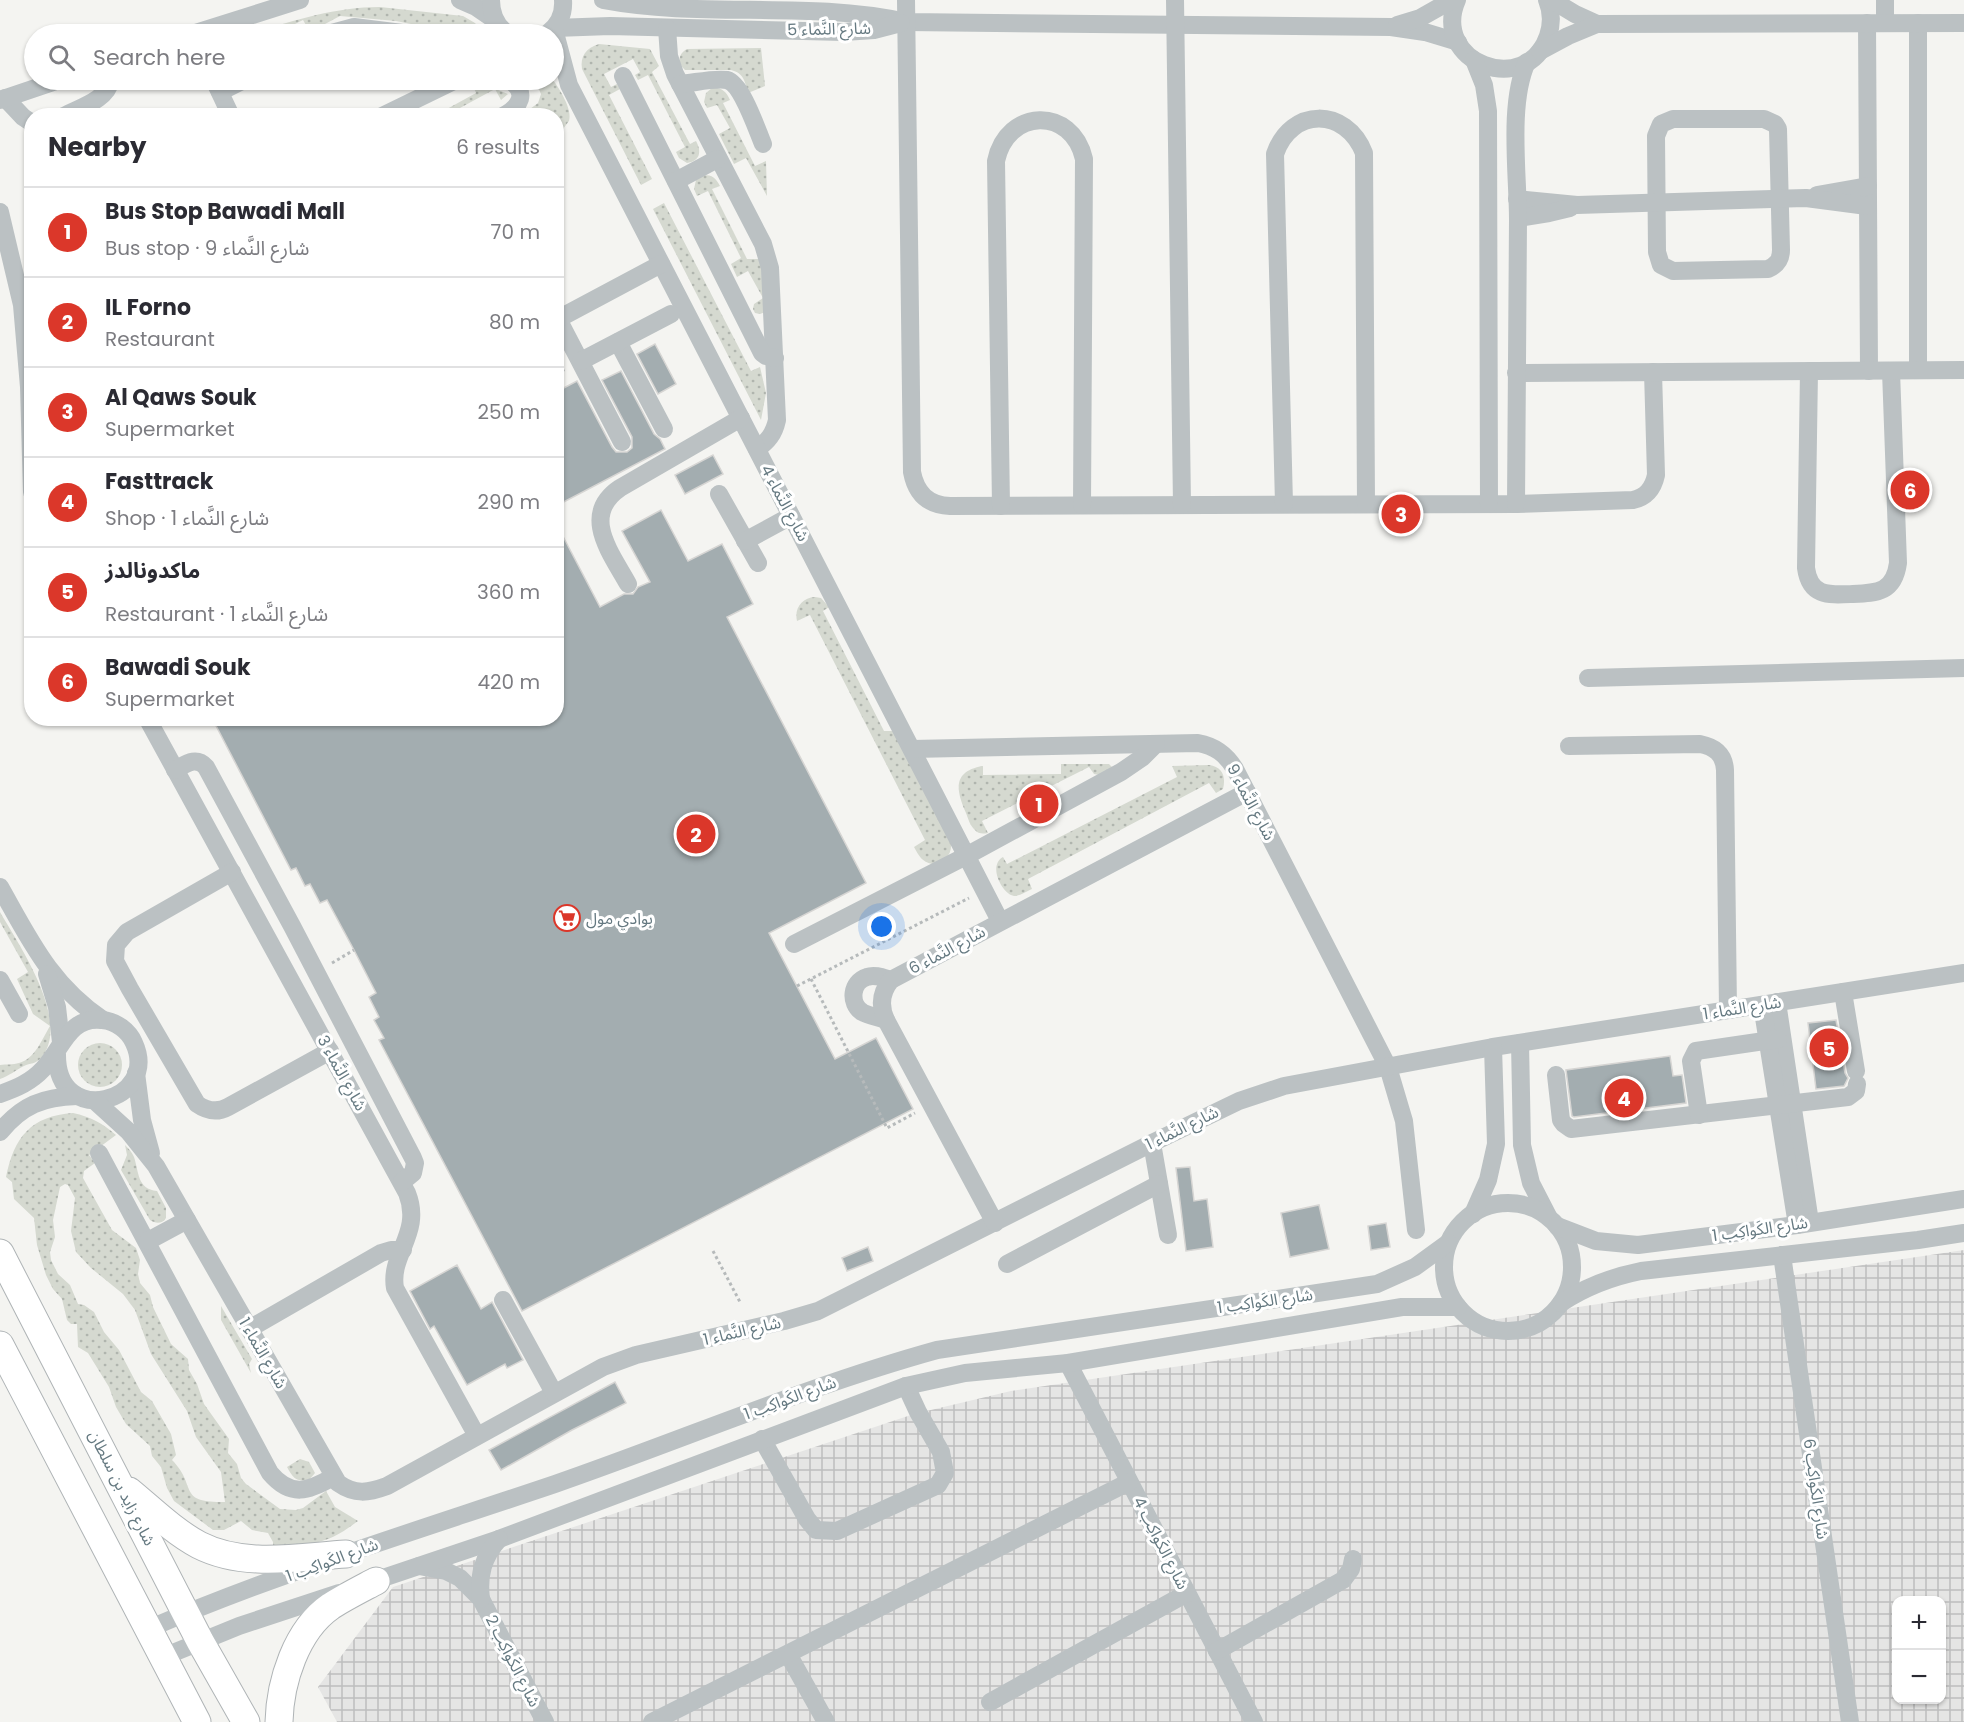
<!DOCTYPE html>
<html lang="en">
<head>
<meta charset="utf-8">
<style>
  body { margin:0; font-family:Poppins,"Noto Sans Arabic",sans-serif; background:#f2f2f3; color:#2b2b33 }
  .controls { position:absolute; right:18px; bottom:18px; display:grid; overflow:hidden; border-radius:12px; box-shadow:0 2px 4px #0004 }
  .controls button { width:54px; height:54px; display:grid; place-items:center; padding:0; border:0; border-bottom:2px solid #e1e1e2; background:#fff; color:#2b2b33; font:30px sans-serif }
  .you { position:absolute; left:882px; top:927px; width:21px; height:21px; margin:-15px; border:4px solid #fff; border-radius:50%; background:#1a73e8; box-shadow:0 0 0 9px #1a73e833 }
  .badge { display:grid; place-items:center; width:39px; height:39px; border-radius:50%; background:#db372a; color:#fff; font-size:20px; font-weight:700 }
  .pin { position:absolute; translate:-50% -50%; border:3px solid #fff; box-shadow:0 2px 6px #0006 }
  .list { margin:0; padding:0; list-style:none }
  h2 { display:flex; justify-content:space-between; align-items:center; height:78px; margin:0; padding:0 24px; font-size:26px }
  h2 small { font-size:20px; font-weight:400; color:#7c7c81 }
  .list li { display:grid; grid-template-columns:39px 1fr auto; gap:18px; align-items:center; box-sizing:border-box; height:90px; padding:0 24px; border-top:2px solid #e1e1e2 }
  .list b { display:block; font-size:22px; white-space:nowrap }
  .list p { margin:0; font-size:20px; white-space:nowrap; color:#7c7c81 }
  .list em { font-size:20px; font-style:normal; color:#7c7c81 }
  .icon { flex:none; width:33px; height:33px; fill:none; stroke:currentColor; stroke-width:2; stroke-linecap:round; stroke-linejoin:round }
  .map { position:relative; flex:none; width:1964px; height:1722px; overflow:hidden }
  .search { position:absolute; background:#fff; box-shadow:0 2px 4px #0004; left:24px; top:24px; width:540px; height:66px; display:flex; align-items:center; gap:15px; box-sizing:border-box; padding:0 21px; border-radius:33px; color:#7c7c81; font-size:22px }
  .panel { position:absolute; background:#fff; box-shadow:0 2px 4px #0004; left:24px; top:108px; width:540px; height:618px; border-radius:24px }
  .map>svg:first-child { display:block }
</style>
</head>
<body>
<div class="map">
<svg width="1964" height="1722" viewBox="0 0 1964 1722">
  <defs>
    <pattern id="industrial-grid" width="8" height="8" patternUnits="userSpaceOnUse" patternTransform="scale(1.5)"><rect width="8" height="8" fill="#e5e5e4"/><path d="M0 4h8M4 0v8" fill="none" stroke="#bdbebe"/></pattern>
    <pattern id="green-dots" width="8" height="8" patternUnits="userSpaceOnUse" patternTransform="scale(1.5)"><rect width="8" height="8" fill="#d5d9d0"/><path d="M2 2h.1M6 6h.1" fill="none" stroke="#b0b5ae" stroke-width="1.8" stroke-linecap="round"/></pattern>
  </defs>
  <rect width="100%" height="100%" fill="#f4f4f1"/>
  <!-- industrial -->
  <path fill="url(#industrial-grid)" fill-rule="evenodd" d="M 1964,1250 L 1964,1722 L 337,1722 L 318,1687 L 393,1587 L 914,1414 L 1011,1391 ZM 1896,1600 L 1942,1600 L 1942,1700 L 1896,1700 Z"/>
  <!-- green -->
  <g fill="url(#green-dots)" fill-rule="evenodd">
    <path d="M 380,7 L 463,16 L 475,23 L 484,34 L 441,34 L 421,26 L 396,21 L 340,16 L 310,32 L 303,20 L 275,34 L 249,34 C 293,21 334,7 380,7 Z"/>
    <path d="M 599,44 L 650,49 L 659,66 L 652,72 L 690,144 L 696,141 C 702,152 700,161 687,163 L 679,158 L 676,152 L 685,147 L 648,75 L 638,80 L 635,75 L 640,72 L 633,59 L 604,74 L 611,87 L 617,84 L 620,89 L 609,95 L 652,179 L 641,185 L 582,69 C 580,56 586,48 599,44 Z"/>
    <path d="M 761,48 L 765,86 L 748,93 C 745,82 744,73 731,70 L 685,70 C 677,63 678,54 687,49 Z"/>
    <path d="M 528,80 L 553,80 C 559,88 573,110 569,121 C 568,122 564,128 563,129 L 558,119 L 557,120 L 556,116 L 534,115 L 530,109 L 538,103 L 541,94 L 537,85 Z"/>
    <polygon points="476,81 508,94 501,100 495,89 447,115 436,115 476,93 473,86"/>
    <path d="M 713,87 C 723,89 726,91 730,100 L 723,103 L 755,166 L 766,161 L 767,196 L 746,158 L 734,164 L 719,134 L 730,128 L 717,105 L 707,108 L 704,102 L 706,93 Z"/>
    <path d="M 704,175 C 712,175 716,178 720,186 L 712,189 L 747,259 L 761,259 L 770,310 L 760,314 L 755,313 L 753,309 L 754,304 L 763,298 L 748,271 L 737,277 L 731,264 L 741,258 L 708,191 L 697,196 L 694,189 L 696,180 Z"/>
    <polygon points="664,203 751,371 760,367 766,393 761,420 653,209"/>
    <path d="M 815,597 L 821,598 L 829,607 L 823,611 L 884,731 L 893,731 L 951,843 C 952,857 944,860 932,864 C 922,862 919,856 914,847 L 925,840 L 810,615 L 797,621 C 794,608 802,598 815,597 Z"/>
    <path d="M 1061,764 L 1109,764 L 1112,767 L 1099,775 L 1094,774 L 1089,767 L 982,821 L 988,833 C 983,834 978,834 975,830 C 970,826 968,818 966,813 C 956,791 952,771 983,766 L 983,775 L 1061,774 Z"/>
    <path d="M 1209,765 C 1223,767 1226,777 1223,789 L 1216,793 L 1209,783 L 1028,879 L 1032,889 C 1027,891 1020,896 1014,896 C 1003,895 987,866 1003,857 L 1007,864 L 1177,777 L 1172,766 Z"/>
    <path d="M 0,912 C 19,945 72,1022 41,1058 C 36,1064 30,1063 24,1066 C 16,1070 9,1076 0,1079 L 0,1065 C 6,1064 13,1065 19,1063 C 35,1059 42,1039 50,1026 L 33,1014 L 17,979 L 28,972 L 0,922 Z"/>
    <circle cx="100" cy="1065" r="22"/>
    <path d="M 73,1113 C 91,1117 102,1123 116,1135 L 89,1155 L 95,1163 L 84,1171 L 83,1178 L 112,1230 L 136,1248 L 140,1260 L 138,1274 L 140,1283 L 150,1295 L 153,1307 L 171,1344 L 188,1359 L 189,1370 L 197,1384 L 204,1404 L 229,1439 L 228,1453 L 237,1464 L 241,1478 L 246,1484 L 280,1509 L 296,1510 L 303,1508 L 326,1491 L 335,1507 L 358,1521 C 325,1546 312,1544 273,1547 L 273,1542 L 268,1533 L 252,1530 L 241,1521 L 224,1530 L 213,1530 L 174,1501 L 167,1488 L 161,1467 L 152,1456 L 150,1446 L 126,1424 L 116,1407 L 109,1387 L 88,1353 L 78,1347 L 77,1324 L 71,1324 L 67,1320 L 62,1299 L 53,1289 L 46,1275 L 37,1245 L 34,1218 L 14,1199 L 12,1182 L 6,1177 C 14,1137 31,1116 73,1113 ZM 65,1184 L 68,1185 L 75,1198 L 71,1231 L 76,1252 L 91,1268 L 123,1294 L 135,1310 L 151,1354 L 187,1411 L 196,1437 L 221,1472 L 225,1502 C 176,1503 198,1486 172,1460 L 176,1455 L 171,1434 L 152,1401 L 141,1392 L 119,1350 L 104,1332 L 94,1312 L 84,1305 L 78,1304 L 70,1285 L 58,1274 L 51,1260 L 50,1252 L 55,1237 L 53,1220 L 60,1187 Z"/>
    <path d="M 125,1145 C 128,1148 132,1152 134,1157 C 139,1172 137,1189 157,1191 L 166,1208 L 166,1218 C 162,1224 156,1224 150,1220 L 121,1170 L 127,1155 Z"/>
    <polygon points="221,1306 252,1359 249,1364 251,1373 221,1320"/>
    <path d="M 300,1459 L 309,1462 L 315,1473 L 309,1480 C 296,1482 293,1478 287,1467 Z"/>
  </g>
  <!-- building -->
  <g fill="#a3adb0" stroke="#d6d5d3" stroke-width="1.5">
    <polygon points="655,344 676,384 658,394 637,354"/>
    <polygon points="621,371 654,434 660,439 665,449 556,506 556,392 577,381 612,447 616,452 627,452 632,448 632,437 602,380"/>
    <polygon points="713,455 723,474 685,494 675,475"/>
    <polygon points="661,510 688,561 722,544 753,604 727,617 866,883 769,933 835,1059 876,1038 913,1109 522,1311 379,1040 384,1038 374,1020 379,1017 369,997 376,993 354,950 327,900 320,903 310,884 305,886 296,868 291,870 212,718 556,718 556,523 600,607 624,594 633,594 638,587 650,582 622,531"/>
    <polygon points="1836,1020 1845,1073 1848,1078 1844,1086 1816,1089 1808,1023"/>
    <polygon points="1670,1056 1673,1076 1682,1075 1686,1103 1574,1117 1572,1116 1566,1070"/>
    <polygon points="1190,1167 1194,1201 1207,1199 1213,1247 1186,1251 1176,1168"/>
    <polygon points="1319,1205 1329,1249 1290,1257 1281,1213"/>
    <polygon points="1386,1223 1390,1247 1371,1250 1368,1226"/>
    <polygon points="868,1247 873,1261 847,1271 842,1258"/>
    <polygon points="457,1265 481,1309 492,1302 523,1360 507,1368 505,1364 467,1385 434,1326 430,1329 410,1291"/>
    <polygon points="615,1382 626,1403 572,1430 501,1470 489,1450"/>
  </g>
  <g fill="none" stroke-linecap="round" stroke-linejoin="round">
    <defs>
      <g id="highway">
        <polyline points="0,1253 200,1641 246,1722"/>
        <polyline points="0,1345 197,1722"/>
        <path d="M 129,1491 C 151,1509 173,1531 199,1545 C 244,1568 298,1557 346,1554"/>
        <path d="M 279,1722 C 280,1682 296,1630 331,1606 C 345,1597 361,1589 376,1581"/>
      </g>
    </defs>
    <!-- highway casing -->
    <use href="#highway" stroke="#afb4b6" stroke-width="29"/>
    <!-- path -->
    <g stroke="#b6babb" stroke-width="3" stroke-dasharray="3 3" stroke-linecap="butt">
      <polyline points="556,373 566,369"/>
      <polyline points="332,963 354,950"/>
      <polyline points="811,979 887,1128 915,1113"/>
      <polyline points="797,986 969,898"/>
      <polyline points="713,1251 740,1302"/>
    </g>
    <!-- minor -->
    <g stroke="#bbc1c3" stroke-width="18">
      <polyline points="460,0 476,7 495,20"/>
      <path d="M 491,0 C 491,15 496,26 508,34"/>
      <path d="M 603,0 C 703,19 807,0 906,22 L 1391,27 L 1425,32 L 1458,42"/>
      <path d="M 906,0 L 912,472 C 916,493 928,505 950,506 L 1516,504 L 1633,500 C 1646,497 1653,489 1656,475 L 1653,372"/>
      <polyline points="1175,0 1182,505"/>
      <path d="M 1457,0 C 1430,62 1526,99 1548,36 C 1552,24 1552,12 1547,0"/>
      <polyline points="1552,0 1575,14 1597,24"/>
      <polyline points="1885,0 1885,23"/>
      <polyline points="1867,23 1869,371"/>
      <polyline points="1918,23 1918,370"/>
      <polyline points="1397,25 1420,18 1452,0"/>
      <polyline points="555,28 610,26 844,32 874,30 901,23"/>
      <path d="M 667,28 L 669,56 L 675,74 L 763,244 L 770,268 L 777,420 C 774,434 768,441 757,449"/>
      <polyline points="554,29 569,85 1000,921"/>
      <path d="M 548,33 C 559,25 564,14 563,0"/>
      <polyline points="192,34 300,0"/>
      <polyline points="328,34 354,27 410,34"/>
      <polyline points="1540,51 1568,36 1597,24 1964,23"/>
      <polyline points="1474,60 1484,85 1488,111 1489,504"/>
      <polyline points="623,76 762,353 766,356 775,358"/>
      <polyline points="214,80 231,116"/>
      <path d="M 680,84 C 694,83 713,78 727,80 C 742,84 757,130 763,144"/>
      <polyline points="220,92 244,80"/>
      <polyline points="5,98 23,117 32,123"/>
      <polyline points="0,100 59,80"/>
      <path d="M 64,116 C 81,107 107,100 111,80"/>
      <polyline points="382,116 456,80"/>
      <path d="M 503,116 C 520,107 529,92 509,80"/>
      <path d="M 1673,119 L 1764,119 L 1775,124 L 1778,129 L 1781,250 C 1781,260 1777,265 1768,269 L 1673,271 L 1661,265 L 1657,252 L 1656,136 L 1661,124 Z"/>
      <polyline points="676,181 717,159"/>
      <polyline points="1817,195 1868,186"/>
      <polyline points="1517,199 1577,205 1806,198 1867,206"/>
      <polyline points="0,212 22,305 29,387 32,492"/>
      <polyline points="1518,218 1549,213 1570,208"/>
      <polyline points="558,319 622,442"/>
      <polyline points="556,320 661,264"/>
      <polyline points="618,342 664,429"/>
      <polyline points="581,361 671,314"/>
      <path d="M 1809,371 L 1806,568 C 1810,597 1829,595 1853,594 C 1878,593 1894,592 1898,563 L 1891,371"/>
      <polyline points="1516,373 1964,370"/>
      <polyline points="719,494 758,563"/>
      <path d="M 1284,504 L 1275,154 C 1291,107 1346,107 1364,153 L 1366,504"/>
      <path d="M 1516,504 C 1516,409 1518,315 1518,220 C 1518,174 1508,103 1527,62"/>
      <path d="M 1001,506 L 996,161 C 1007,108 1072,106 1084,159 L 1082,505"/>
      <polyline points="745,541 791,516"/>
      <path d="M 628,584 C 611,553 580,515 620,488 L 741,418"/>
      <polyline points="1588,678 1964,668"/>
      <path d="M 147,718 L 407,1193 C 423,1233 389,1254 395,1288 L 477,1436"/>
      <path d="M 1569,746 L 1700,744 C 1715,747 1724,754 1725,770 L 1728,1010"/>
      <path d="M 912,749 L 1198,743 C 1215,746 1226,754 1235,769 L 1388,1067 L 1404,1121 L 1416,1230"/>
      <path d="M 175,770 C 186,764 196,756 206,767 L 292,926 L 413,1158 L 415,1163 L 413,1173 L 402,1182"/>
      <path d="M 232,872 L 127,932 L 116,945 L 115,961 L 130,989 L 197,1104 C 207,1111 217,1113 228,1107 L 330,1051"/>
      <path d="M 0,887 C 30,940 50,984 103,1020"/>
      <polyline points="794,944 966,856 1121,772 1143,757 1156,744"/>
      <polyline points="47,974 57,1007 61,1042"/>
      <polyline points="0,980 19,1014"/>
      <polyline points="1843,992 1856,1071"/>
      <polyline points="1777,1002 1810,1222"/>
      <polyline points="1762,1005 1797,1225"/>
      <path d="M 886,1020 C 878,1017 869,1016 862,1012 C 849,1003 851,982 867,977 C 875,974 884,978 891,980"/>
      <polyline points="1520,1043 1522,1145 1531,1183 1548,1216"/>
      <polyline points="136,1073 142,1120 151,1153"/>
      <polyline points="1556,1075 1561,1120 1564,1124 1571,1129 1848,1097 1856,1091 1857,1084"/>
      <path d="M 0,1094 C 17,1088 31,1082 43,1069 C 62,1050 68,1016 102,1020 C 116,1021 129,1031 134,1043 C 161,1102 56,1130 57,1054"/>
      <path d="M 95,1101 L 128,1131 L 156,1166 L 338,1483 C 355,1495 368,1493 387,1486 L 603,1367 L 636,1355 L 784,1321 L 818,1311 L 1152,1143 L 1239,1101 L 1284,1086 L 1493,1047 L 1964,973"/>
      <polyline points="1699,1115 1691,1061 1696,1051 1778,1039"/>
      <path d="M 0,1132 C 22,1105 43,1097 77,1096"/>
      <polyline points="1152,1143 1168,1235"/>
      <path d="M 99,1153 L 270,1473 C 291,1498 309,1491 333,1477"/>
      <circle cx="1508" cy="1267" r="64"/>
      <polyline points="1473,1214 1488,1180 1496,1144 1493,1047"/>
      <path d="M 995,1223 L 886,1020 C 879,1005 881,992 891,980 L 1247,792"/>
      <polyline points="1557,1226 1596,1241 1638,1245 1797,1225 1964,1199"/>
      <polyline points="148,1241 187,1220"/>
      <polyline points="1782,1255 1850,1722"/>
      <polyline points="1007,1264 1159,1184"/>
      <polyline points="503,1300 554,1393"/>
      <path d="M 1561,1303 C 1587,1286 1611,1277 1641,1271 L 1918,1240 L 1964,1233"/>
      <polyline points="249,1329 381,1253 391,1250 403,1250"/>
      <polyline points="1068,1363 1254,1722"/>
      <polyline points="762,1439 807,1519 816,1530 837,1531 938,1485 945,1473 941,1452 918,1412 906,1386"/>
      <polyline points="419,1566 446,1571 460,1578 481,1599 545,1722"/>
      <polyline points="365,1584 499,1539 906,1386 965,1373 1068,1363 1402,1307 1458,1307"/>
      <path d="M 481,1599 C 478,1575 483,1557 499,1539"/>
      <path d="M 148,1629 C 281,1572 419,1530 555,1484 C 682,1440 807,1386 937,1350 L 1377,1284 L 1415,1267 L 1448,1243"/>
      <polyline points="1217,1651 1343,1580 1351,1569 1353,1559"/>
      <polyline points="788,1654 826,1722"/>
      <polyline points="163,1657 239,1626 339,1593"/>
      <polyline points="990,1702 1187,1593"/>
      <polyline points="652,1722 1129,1482"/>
    </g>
    <!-- highway -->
    <use href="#highway" stroke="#fff" stroke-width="27"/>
  </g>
  <!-- icons -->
  <defs>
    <symbol id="supermarket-ring" viewBox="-11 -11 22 22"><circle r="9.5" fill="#fff" stroke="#db372a" stroke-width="1.5"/><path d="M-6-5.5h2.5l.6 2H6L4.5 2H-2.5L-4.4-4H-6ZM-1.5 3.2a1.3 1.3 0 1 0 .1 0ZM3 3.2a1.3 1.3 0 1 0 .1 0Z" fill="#db372a"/></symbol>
  </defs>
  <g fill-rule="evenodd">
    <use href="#supermarket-ring" x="552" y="903" width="30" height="30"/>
  </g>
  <g text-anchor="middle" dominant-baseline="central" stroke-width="6" stroke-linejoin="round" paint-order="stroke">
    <!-- street labels -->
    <g font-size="16" fill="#657981" stroke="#fff">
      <text transform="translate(829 29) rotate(-1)">شارع النَّماء 5</text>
      <text transform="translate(785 503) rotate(62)">شارع النَّماء 4</text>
      <text transform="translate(1251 802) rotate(62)">شارع النَّماء 9</text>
      <text transform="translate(947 950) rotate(-28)">شارع النَّماء 6</text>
      <text transform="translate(1742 1008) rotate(-9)">شارع النَّماء 1</text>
      <text transform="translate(342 1073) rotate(61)">شارع النَّماء 3</text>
      <text transform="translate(1182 1128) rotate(-26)">شارع النَّماء 1</text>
      <text transform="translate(1760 1229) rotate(-8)">شارع الكَواكِب 1</text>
      <text transform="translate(1265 1301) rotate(-8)">شارع الكَواكِب 1</text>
      <text transform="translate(742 1331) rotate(-13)">شارع النَّماء 1</text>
      <text transform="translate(263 1353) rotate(60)">شارع النَّماء 1</text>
      <text transform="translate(790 1398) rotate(-20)">شارع الكَواكِب 1</text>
      <text transform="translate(122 1488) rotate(63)">شارع زايد بن سلطان</text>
      <text transform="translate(1816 1489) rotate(82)">شارع الكَواكِب 6</text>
      <text transform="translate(1161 1543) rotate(63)">شارع الكَواكِب 4</text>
      <text transform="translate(332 1560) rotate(-20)">شارع الكَواكِب 1</text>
      <text transform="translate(513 1661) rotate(63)">شارع الكَواكِب 2</text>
    </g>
    <!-- poi labels -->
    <g font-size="16" fill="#657981" stroke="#fff" text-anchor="start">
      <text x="586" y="918">بوادي مول</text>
    </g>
  </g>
</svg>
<div class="controls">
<button>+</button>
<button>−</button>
</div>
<div class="you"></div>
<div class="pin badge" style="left:1039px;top:804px">1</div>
<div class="pin badge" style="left:696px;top:834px">2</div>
<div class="pin badge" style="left:1401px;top:514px">3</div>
<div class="pin badge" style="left:1624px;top:1098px">4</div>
<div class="pin badge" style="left:1829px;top:1048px">5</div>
<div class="pin badge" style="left:1910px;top:490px">6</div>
<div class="search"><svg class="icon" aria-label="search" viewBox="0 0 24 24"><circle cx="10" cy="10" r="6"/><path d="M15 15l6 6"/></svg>Search here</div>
<section class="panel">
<h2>Nearby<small>6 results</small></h2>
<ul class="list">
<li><span class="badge">1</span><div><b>Bus Stop Bawadi Mall</b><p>Bus stop · شارع النَّماء 9</p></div><em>70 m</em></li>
<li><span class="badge">2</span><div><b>IL Forno</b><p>Restaurant</p></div><em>80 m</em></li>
<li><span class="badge">3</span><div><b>Al Qaws Souk</b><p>Supermarket</p></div><em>250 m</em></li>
<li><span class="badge">4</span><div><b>Fasttrack</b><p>Shop · شارع النَّماء 1</p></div><em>290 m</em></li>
<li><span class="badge">5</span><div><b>ماكدونالدز</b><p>Restaurant · شارع النَّماء 1</p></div><em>360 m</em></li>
<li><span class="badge">6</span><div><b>Bawadi Souk</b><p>Supermarket</p></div><em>420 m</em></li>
</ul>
</section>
</div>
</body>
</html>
